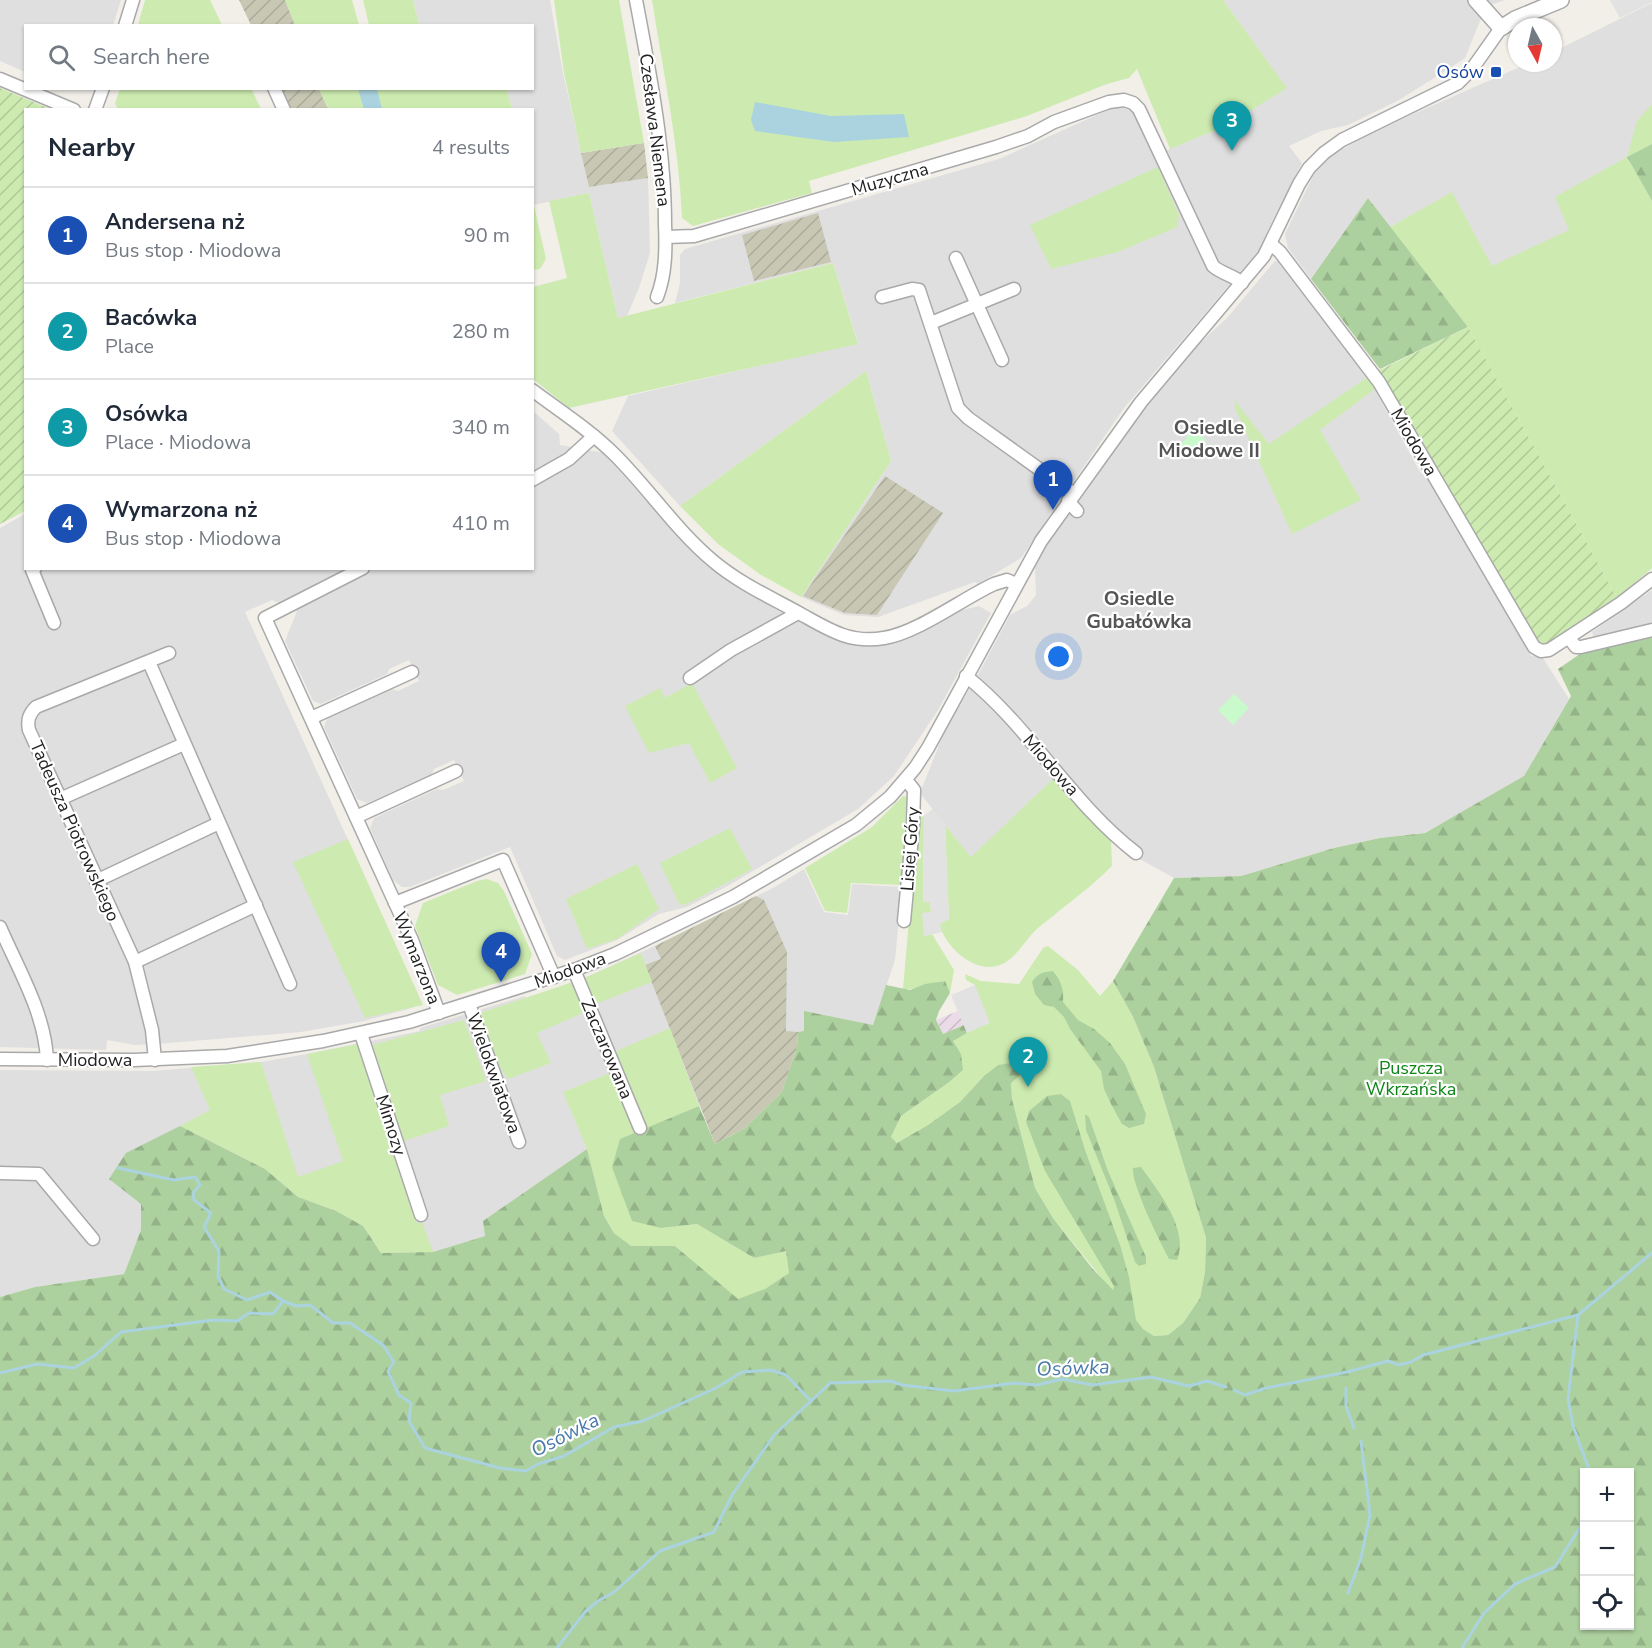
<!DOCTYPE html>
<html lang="en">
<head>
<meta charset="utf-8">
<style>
  body { margin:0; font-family:"Nunito Sans",sans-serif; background:#f6f6f7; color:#1f2937 }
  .controls { position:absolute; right:18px; bottom:18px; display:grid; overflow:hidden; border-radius:0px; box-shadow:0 2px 4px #0004 }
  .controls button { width:54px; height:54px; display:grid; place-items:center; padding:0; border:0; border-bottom:2px solid #e0e1e3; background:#fff; color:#1f2937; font:30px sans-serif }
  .compass { position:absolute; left:1508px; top:18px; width:54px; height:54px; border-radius:50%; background:#fff; box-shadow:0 2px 4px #0004; rotate:172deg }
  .you { position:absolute; left:1059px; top:657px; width:21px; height:21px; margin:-15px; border:4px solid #fff; border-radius:50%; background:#1a73e8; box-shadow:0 0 0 9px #1a73e833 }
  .badge { display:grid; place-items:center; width:39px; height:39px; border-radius:50%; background:#ea580c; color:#fff; font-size:20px; font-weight:700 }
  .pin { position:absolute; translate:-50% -50px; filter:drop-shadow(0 2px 3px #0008) }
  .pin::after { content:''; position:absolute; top:32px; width:21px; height:18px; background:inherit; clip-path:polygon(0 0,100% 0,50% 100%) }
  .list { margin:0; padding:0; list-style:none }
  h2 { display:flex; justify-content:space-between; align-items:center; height:78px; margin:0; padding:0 24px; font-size:26px }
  h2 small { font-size:20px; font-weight:400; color:#747a83 }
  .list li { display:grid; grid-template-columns:39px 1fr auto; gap:18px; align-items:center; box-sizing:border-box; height:96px; padding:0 24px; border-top:2px solid #e0e1e3 }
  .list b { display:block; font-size:22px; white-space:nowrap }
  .list p { margin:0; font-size:20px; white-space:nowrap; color:#747a83 }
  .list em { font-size:20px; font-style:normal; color:#747a83 }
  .icon { flex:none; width:33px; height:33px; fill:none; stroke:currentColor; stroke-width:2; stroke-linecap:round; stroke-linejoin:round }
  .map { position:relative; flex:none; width:1652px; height:1648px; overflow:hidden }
  .search { position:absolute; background:#fff; box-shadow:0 2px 4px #0004; left:24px; top:24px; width:510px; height:66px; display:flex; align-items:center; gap:15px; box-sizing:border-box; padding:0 21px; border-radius:0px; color:#747a83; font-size:22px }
  .panel { position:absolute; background:#fff; box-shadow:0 2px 4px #0004; left:24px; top:108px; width:510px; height:462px; border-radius:0px }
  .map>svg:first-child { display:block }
</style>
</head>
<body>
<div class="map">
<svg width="1652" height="1648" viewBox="0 0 1652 1648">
  <defs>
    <pattern id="industrial-furrows" width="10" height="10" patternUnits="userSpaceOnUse" patternTransform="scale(1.5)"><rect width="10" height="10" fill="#ebdbe8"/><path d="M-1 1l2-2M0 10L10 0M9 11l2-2" fill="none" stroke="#c9bcc7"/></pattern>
    <pattern id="construction-furrows" width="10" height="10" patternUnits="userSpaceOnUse" patternTransform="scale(1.5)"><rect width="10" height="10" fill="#c7c7b4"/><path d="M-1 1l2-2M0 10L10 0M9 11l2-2" fill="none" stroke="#abab9a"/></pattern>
    <pattern id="forest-firs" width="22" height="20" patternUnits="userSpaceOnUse" patternTransform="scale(1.5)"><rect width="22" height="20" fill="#add19e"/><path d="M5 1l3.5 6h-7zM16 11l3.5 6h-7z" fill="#95b388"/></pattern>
    <pattern id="garden-furrows" width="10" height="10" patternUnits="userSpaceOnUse" patternTransform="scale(1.5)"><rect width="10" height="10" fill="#cdebb0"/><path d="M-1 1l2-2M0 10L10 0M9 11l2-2" fill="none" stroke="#b0c997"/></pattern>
  </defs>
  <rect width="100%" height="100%" fill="#f2efe9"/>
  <!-- residential -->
  <g fill="#e0dfdf">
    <polygon points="0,0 121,0 113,25 26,26 25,72 0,61"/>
    <polygon points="413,0 550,0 563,73 589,187 648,178 650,253 639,288 627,316 618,318 589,193 534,205 532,110 512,109 507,89 532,88 532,26 419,25"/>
    <polygon points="1223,0 1505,0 1493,4 1480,21 1465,58 1453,66 1399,100 1348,125 1321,131 1289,146 1302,163 1272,221 1260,249 1124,408 1021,558 978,584 975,582 878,617 844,615 801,597 891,461 866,371 680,506 612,431 628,396 858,343 833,263 675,303 680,283 680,255 685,249 999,159 1117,106 1133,111 1155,155 1226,126 1286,88"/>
    <polygon points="1652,3 1652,144 1627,157 1570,230 1492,267 1452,193 1390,227 1368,198 1311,279 1288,248 1285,234 1317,168 1334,154 1359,140 1409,116 1529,63 1553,63 1553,52"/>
    <polygon points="1275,261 1279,261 1315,310 1368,377 1420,472 1427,477 1531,656 1541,655 1569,699 1524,776 1481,802 1424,833 1380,838 1334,848 1241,876 1174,878 1136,857 1056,777 971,858 920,793 945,730 979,673 1010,615 1027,606 1036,595 1035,566 1054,533 1173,368 1227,318"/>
    <polygon points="533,411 559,434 560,445 604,453 675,534 708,567 776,609 833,639 864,644 958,611 979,606 991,613 938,710 894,776 858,809 726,887 687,907 659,914 617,940 565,960 557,956 510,847 410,887 402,887 393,880 370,828 374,818 437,789 443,790 464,781 454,760 434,769 432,774 367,803 357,799 324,727 327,719 392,689 398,691 419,681 409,660 389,669 387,674 321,704 313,701 285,641 297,611 272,600 245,612 419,997 412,1008 364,1021 301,1032 169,1043 135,1045 107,1040 106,1050 0,1047 0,528 25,514 26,568 532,568"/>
    <polygon points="1652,590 1652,626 1595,640 1592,632"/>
    <polygon points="804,869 824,912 848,915 852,884 902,887 895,960 873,1025 804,1031 699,1106 670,1028 621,1069 564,1092 587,1149 543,1180 486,1236 433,1252 109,1179 141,1203 141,1230 124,1274 35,1287 0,1297 0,1070 153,1071 261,1062 307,1054 420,1031 420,1028 525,996 526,998 582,979 655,946 773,888"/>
  </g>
  <!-- industrial -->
  <polygon fill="url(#industrial-furrows)" points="958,1011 964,1025 943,1034 936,1020"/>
  <!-- construction -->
  <g fill="url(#construction-furrows)">
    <polygon points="239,0 285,0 295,25 251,25"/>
    <polygon points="278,89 319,89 328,109 288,109"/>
    <polygon points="644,143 648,178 589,187 581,153"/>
    <polygon points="818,213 831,262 754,281 742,235"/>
    <polygon points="885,476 943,513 877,615 845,613 803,596"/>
    <polygon points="756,896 764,900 787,952 786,1031 798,1032 797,1047 782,1092 745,1128 715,1144 645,965 661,959 655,946"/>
  </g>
  <!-- grass -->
  <g fill="#cdebb0">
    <polygon points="145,0 210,0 222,25 138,25"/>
    <polygon points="285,0 352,0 359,25 295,25"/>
    <polygon points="363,0 413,0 419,25 369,25"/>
    <polygon points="554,0 619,0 644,143 581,153 564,73"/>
    <path d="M 652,0 L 1223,0 L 1287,88 L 1226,126 L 1170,149 L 1137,69 L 1129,78 L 1107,84 L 1027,116 L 809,181 L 812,193 L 693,226 L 682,218 C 679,145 663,72 652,0 Z"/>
    <polygon points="251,88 261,109 118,110 115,103 120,89"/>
    <polygon points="319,89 507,89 512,109 328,109"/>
    <polygon points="1652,104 1652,144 1627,157 1652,201 1652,568 1617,598 1468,327 1390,227 1452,192 1492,266 1569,230 1555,197 1627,157 1637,121"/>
    <polygon points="1158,167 1179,215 1177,227 1118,252 1051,269 1030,225"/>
    <polygon points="589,193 618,318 833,263 858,344 569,408 533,379 533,287 567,278 549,201"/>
    <polygon points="533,201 546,259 540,269 533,270"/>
    <polygon points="866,371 891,461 801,597 761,575 718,544 680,506"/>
    <polygon points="1368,377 1375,389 1320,430 1361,500 1292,534 1234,406 1236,405 1232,397 1269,444"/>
    <polygon points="692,683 737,768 710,783 689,743 649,753 625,706 660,688 665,698"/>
    <path d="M 1056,776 L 1111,837 L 1112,866 C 1095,883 1077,897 1059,911 C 1050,919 1039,926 1031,935 C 1022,946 1012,962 997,966 C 972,972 946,947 939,924 L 949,919 L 945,825 L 971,857 Z"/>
    <polygon points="903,796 910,798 902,885 851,883 847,913 825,911 805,868 872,827"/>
    <path d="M 919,805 L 924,815 L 923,902 L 930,901 L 931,912 L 925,936 L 932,934 L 954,970 L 950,993 L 944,981 C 933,983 911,991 903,989 Z"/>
    <polygon points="730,828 752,869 685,905 679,904 660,863"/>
    <polygon points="348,839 423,1005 365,1018 293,862"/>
    <polygon points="637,864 659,909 617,939 587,949 566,899"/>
    <polygon points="487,879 498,883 504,891 532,954 525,974 457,995 438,985 415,926 423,903 477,881"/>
    <polygon points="1048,946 1078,970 1100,996 1113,981 1133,1017 1154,1067 1206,1238 1205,1272 1200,1298 1183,1323 1168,1335 1154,1336 1143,1329 1053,1218 1035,1188 1012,1099 1011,1083 1023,1073 983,1077 960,1102 928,1125 897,1143 891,1137 901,1116 948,1083 961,1054 952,1041 967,1033 975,985 966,980 965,974 981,981 1019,984 1043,948"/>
    <polygon points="641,953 652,982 593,1005 582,979"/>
    <polygon points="573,982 585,1012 537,1033 551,1063 508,1079 501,1069 480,1013"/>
    <polygon points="464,1020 486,1081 440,1095 449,1126 404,1141 372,1045"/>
    <polygon points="670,1028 699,1106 620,1140 661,1228 697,1224 754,1258 786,1250 790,1273 765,1289 737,1300 675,1246 630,1246 614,1233 604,1216 587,1149 563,1092 620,1069 614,1052"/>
    <polygon points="358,1044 416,1223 422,1222 433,1252 381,1253 363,1226 336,1211 298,1197 265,1169 180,1126 210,1110 191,1067 261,1062 298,1177 343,1161 307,1054"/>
  </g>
  <!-- forest -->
  <g fill="url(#forest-firs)" fill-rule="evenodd">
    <polygon points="1652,144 1652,201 1627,157"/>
    <polygon points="1368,198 1468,327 1380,369 1311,279"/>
    <path d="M 1652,636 L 1652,1648 L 0,1648 L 0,1297 L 35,1287 L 124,1274 L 141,1230 L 141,1204 L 109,1179 L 126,1153 L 180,1126 L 265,1169 L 298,1197 L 336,1211 L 363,1226 L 381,1253 L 433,1252 L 485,1236 L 483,1221 L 587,1149 L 604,1216 L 614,1233 L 631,1246 L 675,1246 L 738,1299 L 765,1289 L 789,1273 L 786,1251 L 754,1258 L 697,1224 L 661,1228 L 632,1221 L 612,1167 L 620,1139 L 699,1106 L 715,1144 L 745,1128 L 782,1092 L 797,1047 L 798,1032 L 804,1031 L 804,1011 L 873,1025 L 886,985 L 910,990 L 925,984 L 945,981 L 950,993 L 939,1011 L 936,1020 L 943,1034 L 964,1025 L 967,1033 L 953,1041 L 961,1054 L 963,1070 L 948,1083 L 901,1116 L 891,1137 L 897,1143 L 928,1125 L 960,1102 L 983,1077 L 998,1065 L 1022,1061 L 1027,1066 L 1023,1073 L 1011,1083 L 1012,1099 L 1035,1188 L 1053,1218 L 1092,1268 L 1113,1290 L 1114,1286 L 1045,1171 L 1026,1122 L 1029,1111 L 1047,1096 L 1061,1094 L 1070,1101 L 1085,1150 L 1120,1245 L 1129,1277 L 1136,1320 L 1143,1329 L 1154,1336 L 1168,1335 L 1183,1323 L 1200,1298 L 1205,1272 L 1206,1238 L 1154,1067 L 1133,1017 L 1113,981 L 1174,878 L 1241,876 L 1334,848 L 1380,838 L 1425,833 L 1524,776 L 1571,696 L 1558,669 L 1580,654 ZM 1584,1472 L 1630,1472 L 1630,1626 L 1584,1626 Z"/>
    <path d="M 1053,971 C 1061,981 1064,989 1063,1002 L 1078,1020 L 1094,1029 L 1110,1043 L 1125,1064 L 1146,1114 L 1144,1124 L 1129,1128 L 1122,1124 L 1112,1106 L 1104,1089 L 1101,1071 L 1070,1029 L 1064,1017 L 1054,1007 L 1044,1005 L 1035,994 L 1032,982 C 1038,973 1043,972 1053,971 Z"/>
    <polygon points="1085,1114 1089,1117 1108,1171 1146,1257 1146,1264 1139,1266 1135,1262 1114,1199 1086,1130"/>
    <path d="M 1141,1167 C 1158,1190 1190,1231 1177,1260 L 1169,1259 C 1160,1242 1131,1184 1133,1168 Z"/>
  </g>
  <!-- park -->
  <g fill="#c8facc">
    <polygon points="1194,428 1200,428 1207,445 1174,460 1172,456"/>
    <polygon points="1234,694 1249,708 1233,725 1218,710"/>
  </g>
  <!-- garden -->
  <g fill="url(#garden-furrows)">
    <polygon points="0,88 50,109 26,110 25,511 0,524"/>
    <polygon points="1468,327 1617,598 1545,647 1538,645 1378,371"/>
  </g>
  <!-- parking -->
  <g fill="#e2e2e2">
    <polygon points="1610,0 1652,0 1652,2 1620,18"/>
    <polygon points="933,809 945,825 949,919 940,924 942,932 924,936 922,913 931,912 930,902 923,902 924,815"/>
    <polygon points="975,985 990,1023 967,1033 951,995"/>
  </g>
  <!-- water -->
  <g fill="#aad3df">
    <polygon points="358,89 377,89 382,109 364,109"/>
    <polygon points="755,102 831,116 904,114 909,137 834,142 755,131 751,120"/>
  </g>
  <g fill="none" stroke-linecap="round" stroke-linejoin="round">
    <!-- stream -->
    <g stroke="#aad3df" stroke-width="3">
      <polyline points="118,1168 174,1180 195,1177 200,1185 193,1193 194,1200 211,1213 204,1227 219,1251 218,1276 224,1289 247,1300 270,1292 283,1301"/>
      <polyline points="1578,1315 1568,1399 1573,1426 1590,1472"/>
      <polyline points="0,1373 37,1364 74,1368 94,1356 121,1332 213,1320 237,1321 249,1313 273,1314 283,1301 296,1306 310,1305 333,1323 350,1323 383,1345 394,1362 388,1371 399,1395 411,1403 409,1421 425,1448 500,1468 526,1471 538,1464 564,1456 614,1427 643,1421 716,1388 742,1372 771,1370 786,1375 811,1401 830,1383 891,1381 902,1385 954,1391 1014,1383 1037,1385 1062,1379 1093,1385 1151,1377 1189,1386 1207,1381 1226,1387"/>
      <polyline points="1346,1388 1346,1406 1354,1428"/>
      <polyline points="1234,1390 1245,1395 1266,1388 1347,1372 1388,1361 1399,1365 1411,1362 1423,1355 1578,1315 1652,1253"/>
      <polyline points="1348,1593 1361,1558 1370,1515 1361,1441"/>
      <polyline points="557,1648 585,1612 598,1601 614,1592 660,1551 714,1532 732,1495 775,1434 811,1401"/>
      <polyline points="1462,1648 1484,1613 1515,1584 1555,1567 1584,1521"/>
    </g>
    <defs>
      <g id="minor">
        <path d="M 636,0 C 650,74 665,149 665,224 C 666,248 666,274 657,297"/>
        <polyline points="125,26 133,0"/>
        <polyline points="0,79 74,110"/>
        <polyline points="274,88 284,110"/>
        <polyline points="95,110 103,88"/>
        <path d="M 666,237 L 694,236 L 996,147 L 1028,136 L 1054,122 L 1109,102 L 1124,100 L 1133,103 L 1139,109 L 1213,266 C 1222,274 1233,275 1242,283"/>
        <polyline points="1271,244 1280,252 1379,382 1534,647 1541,651 1549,650 1621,603 1652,579"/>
        <polyline points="956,258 1002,360"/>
        <polyline points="882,297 912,289 919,290 958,408 968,418 1074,494"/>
        <polyline points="931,323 1014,289"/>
        <path d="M 532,390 C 560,411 590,430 615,455 C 649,489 676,530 713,561 C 739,583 770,597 799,613 C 828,629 849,644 884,638 C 917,633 962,599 994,584 L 1007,580 L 1016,584"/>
        <polyline points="532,480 569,459 594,436"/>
        <polyline points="1068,501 1077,511"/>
        <polyline points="35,568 32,570 54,623"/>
        <polyline points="363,568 265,618 412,940 439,1013"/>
        <polyline points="1569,638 1576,647 1581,647 1652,630"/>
        <polyline points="149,662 290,984"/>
        <path d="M 966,676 C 1030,727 1071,803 1136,853"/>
        <polyline points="690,678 731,650 798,613"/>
        <polyline points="311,718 412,672"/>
        <polyline points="60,799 184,744"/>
        <polyline points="356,817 456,771"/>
        <polyline points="96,881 219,823"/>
        <polyline points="395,903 503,860 554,977"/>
        <polyline points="904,921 913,826 914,790 906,780"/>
        <path d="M 0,927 C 18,969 45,1013 47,1060"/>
        <polyline points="135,962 256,905"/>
        <polyline points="574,970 640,1128"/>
        <polyline points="469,1004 519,1142"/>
        <polyline points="361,1034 421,1215"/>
        <polyline points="0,1059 134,1060 227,1056 323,1041 409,1022 574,970 615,954 733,897 856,825 890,797 915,768 928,748 1041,541 1141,402 1264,256 1299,184 1309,168 1324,153 1342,140 1458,83 1472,69 1501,28"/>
        <path d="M 155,1060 L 152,1030 L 135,962 L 29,730 C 27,720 29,714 36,707 L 169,653"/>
        <polyline points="0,1173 39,1174 93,1239"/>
      </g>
      <polyline id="tertiary" points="1476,0 1501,28 1515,19 1561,0"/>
    </defs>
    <!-- minor casing -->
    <use href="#minor" stroke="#a9a9a9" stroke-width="15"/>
    <!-- tertiary casing -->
    <use href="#tertiary" stroke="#a9a9a9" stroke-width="18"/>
    <!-- minor -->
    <use href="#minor" stroke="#fff" stroke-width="12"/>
    <!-- tertiary -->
    <use href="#tertiary" stroke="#fff" stroke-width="15"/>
  </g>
  <!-- markers -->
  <rect fill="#1a4fb4" stroke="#fff" stroke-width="2" x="1490" y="66" width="12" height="12" rx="3"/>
  <g text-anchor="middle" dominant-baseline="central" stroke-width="4.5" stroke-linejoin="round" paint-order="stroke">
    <!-- transit labels -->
    <g font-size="18" fill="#164399" stroke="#fff" text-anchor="end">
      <text x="1484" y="72">Osów</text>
    </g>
    <!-- street labels -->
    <g font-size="18" fill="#222" stroke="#fff">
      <text transform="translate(655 130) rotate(83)">Czesława Niemena</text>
      <text transform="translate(890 179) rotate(-16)">Muzyczna</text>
      <text transform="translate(1414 442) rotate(60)">Miodowa</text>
      <text transform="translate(1051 765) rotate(49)">Miodowa</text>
      <text transform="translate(75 831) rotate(66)">Tadeusza Piotrowskiego</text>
      <text transform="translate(910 849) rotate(-86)">Lisiej Góry</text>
      <text transform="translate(417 958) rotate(68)">Wymarzona</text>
      <text transform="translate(570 970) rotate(-20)">Miodowa</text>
      <text transform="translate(607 1049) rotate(67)">Zaczarowana</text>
      <text x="95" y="1060">Miodowa</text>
      <text transform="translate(494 1073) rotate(70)">Wielokwiatowa</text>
      <text transform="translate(391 1125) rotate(72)">Mimozy</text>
    </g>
    <!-- park labels -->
    <g font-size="18" fill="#0c8416" stroke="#fff">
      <text x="1411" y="1068">Puszcza<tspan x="1411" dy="21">Wkrzańska</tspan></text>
    </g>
    <!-- neighbourhood labels -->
    <g font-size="20" font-weight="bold" fill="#555" stroke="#fff">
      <text x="1209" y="427">Osiedle<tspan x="1209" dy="23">Miodowe II</tspan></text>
      <text x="1139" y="598">Osiedle<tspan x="1139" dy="23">Gubałówka</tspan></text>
    </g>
    <!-- water labels -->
    <g font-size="20" font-style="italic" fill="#4a7aab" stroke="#fff">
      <text transform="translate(1073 1368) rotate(-2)">Osówka</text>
      <text transform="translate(565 1435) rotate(-27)">Osówka</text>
    </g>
  </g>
</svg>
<div class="controls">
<button>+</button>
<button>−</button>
<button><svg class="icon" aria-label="locate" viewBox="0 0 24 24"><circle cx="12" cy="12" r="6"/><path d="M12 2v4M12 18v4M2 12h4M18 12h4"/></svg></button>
</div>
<svg class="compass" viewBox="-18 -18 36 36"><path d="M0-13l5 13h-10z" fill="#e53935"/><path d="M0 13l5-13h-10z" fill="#747a83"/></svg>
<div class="you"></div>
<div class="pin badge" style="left:1053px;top:510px;background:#1a4fb4">1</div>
<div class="pin badge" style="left:1028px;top:1087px;background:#0f9aa8">2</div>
<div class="pin badge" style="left:1232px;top:151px;background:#0f9aa8">3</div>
<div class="pin badge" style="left:501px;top:982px;background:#1a4fb4">4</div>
<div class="search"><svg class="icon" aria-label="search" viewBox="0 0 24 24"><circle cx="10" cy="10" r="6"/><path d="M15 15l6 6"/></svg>Search here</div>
<section class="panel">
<h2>Nearby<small>4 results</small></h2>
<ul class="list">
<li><span class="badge" style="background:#1a4fb4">1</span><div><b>Andersena nż</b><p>Bus stop · Miodowa</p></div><em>90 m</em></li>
<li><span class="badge" style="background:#0f9aa8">2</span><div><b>Bacówka</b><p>Place</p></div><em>280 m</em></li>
<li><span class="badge" style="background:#0f9aa8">3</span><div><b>Osówka</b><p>Place · Miodowa</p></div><em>340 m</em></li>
<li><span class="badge" style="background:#1a4fb4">4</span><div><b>Wymarzona nż</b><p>Bus stop · Miodowa</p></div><em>410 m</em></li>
</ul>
</section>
</div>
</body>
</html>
